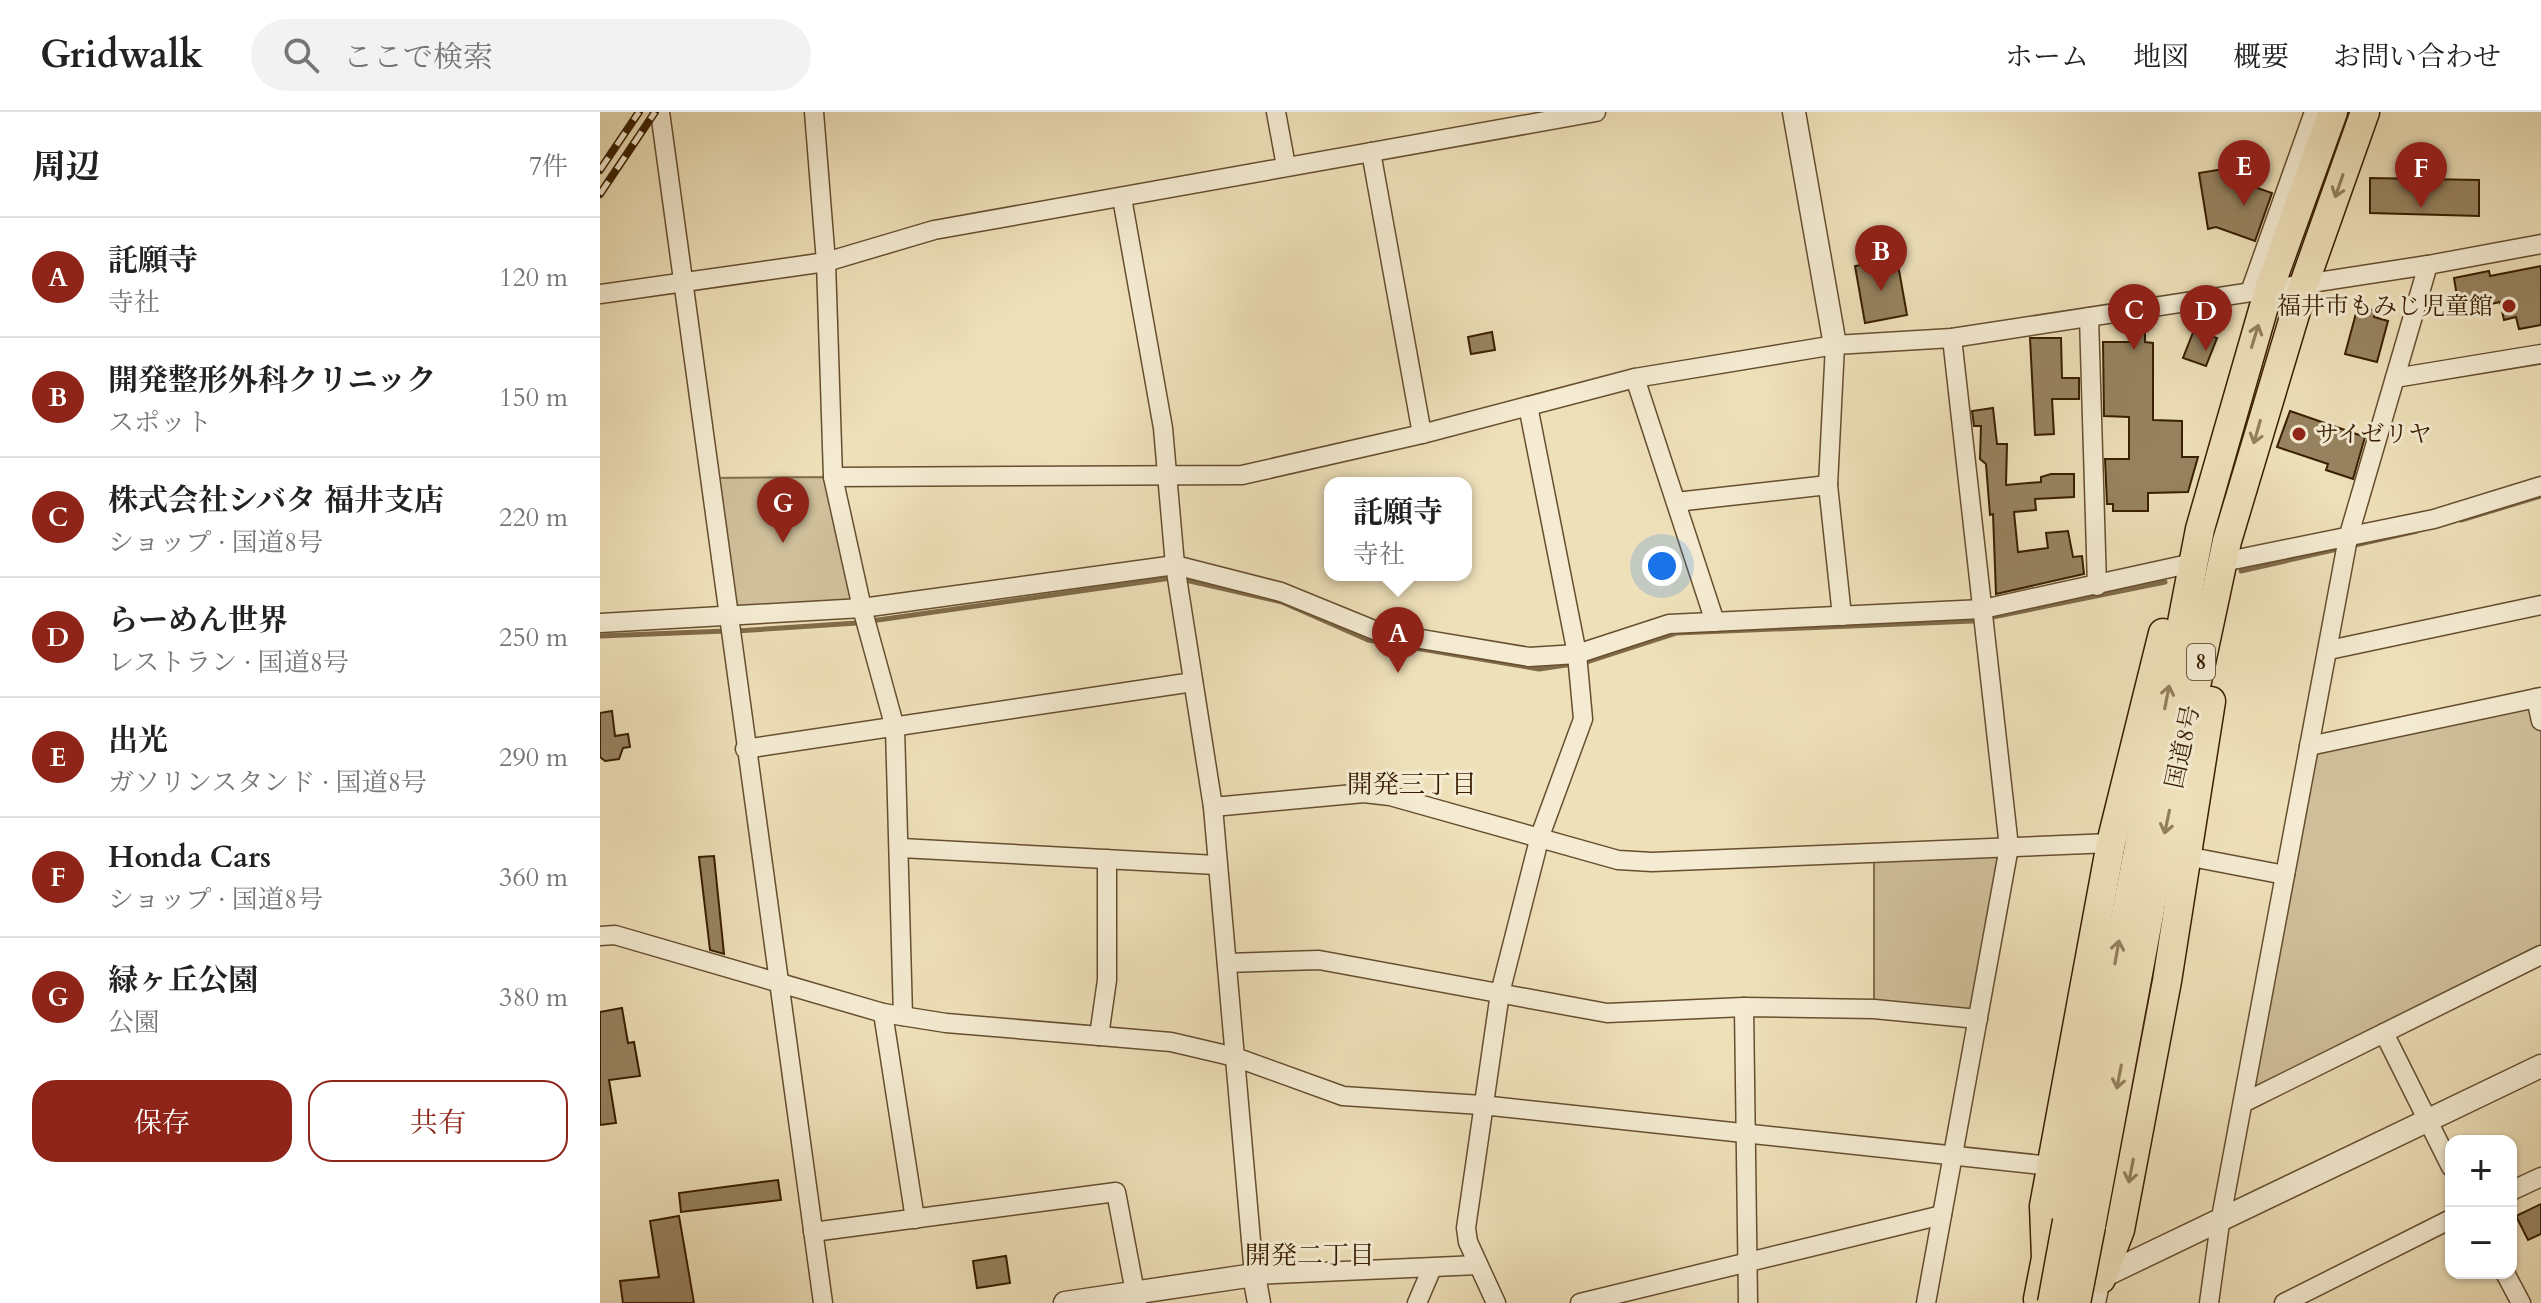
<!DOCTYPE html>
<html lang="ja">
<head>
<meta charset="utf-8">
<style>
  body { margin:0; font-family:Cardo,"Noto Serif JP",serif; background:#f2f2f2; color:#222 }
  .controls { position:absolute; right:24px; bottom:24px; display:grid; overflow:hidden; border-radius:16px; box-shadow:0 2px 6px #0004 }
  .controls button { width:72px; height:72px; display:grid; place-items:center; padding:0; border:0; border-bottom:2px solid #e0e0e0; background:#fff; color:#222; font:40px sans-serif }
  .you { position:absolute; left:1062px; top:454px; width:28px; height:28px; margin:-20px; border:6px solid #fff; border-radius:50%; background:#1a73e8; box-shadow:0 0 0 12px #1a73e833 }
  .badge { display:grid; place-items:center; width:52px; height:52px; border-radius:50%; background:#8f2418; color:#fff; font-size:26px; font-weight:700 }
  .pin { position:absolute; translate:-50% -66px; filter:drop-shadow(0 2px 4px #0008) }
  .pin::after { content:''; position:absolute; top:42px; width:28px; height:24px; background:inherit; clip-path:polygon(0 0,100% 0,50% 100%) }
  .popup { position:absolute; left:724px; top:365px; width:148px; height:104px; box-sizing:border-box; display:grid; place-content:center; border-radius:16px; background:#fff; filter:drop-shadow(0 2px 6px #0005); font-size:26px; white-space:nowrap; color:#767676 }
  .popup b { font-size:30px; color:#222 }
  .popup::after { content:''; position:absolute; left:50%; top:100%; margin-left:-16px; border:16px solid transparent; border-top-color:#fff }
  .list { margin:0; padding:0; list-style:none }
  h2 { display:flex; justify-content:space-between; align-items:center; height:104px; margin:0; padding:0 32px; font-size:34px }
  h2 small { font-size:26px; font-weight:400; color:#767676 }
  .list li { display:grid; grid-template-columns:52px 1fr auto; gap:24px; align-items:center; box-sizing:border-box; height:120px; padding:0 32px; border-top:2px solid #e0e0e0 }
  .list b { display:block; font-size:30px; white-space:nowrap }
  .list p { margin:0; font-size:26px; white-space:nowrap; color:#767676 }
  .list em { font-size:26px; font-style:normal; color:#767676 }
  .actions { display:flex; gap:16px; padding:24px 32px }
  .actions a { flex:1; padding:18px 0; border:2px solid #8f2418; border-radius:24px; text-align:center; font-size:28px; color:#8f2418 }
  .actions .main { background:#8f2418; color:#fff }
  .icon { flex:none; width:44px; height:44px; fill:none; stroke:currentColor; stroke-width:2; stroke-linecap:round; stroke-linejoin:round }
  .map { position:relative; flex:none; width:1941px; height:1191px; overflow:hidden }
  header { display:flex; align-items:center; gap:48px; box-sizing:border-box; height:112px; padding:0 40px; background:#fff; border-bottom:2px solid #e0e0e0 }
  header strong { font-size:38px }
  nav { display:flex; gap:44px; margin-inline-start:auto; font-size:28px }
  .search { width:560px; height:72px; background:#f2f2f2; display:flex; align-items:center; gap:20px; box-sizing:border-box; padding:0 28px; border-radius:44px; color:#767676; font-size:30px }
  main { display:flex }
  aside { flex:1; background:#fff }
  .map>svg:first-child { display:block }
</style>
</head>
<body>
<header>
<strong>Gridwalk</strong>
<div class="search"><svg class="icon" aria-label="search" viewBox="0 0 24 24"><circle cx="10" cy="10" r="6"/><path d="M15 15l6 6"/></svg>ここで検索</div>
<nav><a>ホーム</a><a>地図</a><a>概要</a><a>お問い合わせ</a></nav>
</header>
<main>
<aside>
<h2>周辺<small>7件</small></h2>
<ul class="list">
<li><span class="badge">A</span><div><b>託願寺</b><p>寺社</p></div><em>120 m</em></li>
<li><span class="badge">B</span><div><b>開発整形外科クリニック</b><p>スポット</p></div><em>150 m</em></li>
<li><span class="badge">C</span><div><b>株式会社シバタ 福井支店</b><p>ショップ · 国道8号</p></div><em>220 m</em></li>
<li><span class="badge">D</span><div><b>らーめん世界</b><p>レストラン · 国道8号</p></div><em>250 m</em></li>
<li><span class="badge">E</span><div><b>出光</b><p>ガソリンスタンド · 国道8号</p></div><em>290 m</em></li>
<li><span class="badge">F</span><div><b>Honda Cars</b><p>ショップ · 国道8号</p></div><em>360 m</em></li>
<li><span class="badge">G</span><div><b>緑ヶ丘公園</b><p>公園</p></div><em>380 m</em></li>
</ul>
<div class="actions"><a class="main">保存</a><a>共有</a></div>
</aside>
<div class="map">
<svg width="1941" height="1191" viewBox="0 0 1941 1191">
  <rect width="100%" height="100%" fill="#eee0b9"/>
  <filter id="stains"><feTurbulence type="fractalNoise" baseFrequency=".0025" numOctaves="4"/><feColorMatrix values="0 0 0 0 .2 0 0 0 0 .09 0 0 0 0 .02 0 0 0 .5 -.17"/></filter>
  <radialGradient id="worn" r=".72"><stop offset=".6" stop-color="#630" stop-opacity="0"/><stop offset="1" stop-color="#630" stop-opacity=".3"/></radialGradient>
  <!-- green -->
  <g fill="#cfbf9a" stroke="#846e4d" stroke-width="2">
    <polygon points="233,365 262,496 127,504 109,366"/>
    <polygon points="1936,586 1941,609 1941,843 1643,991 1709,634"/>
    <polygon points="1403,736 1378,907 1274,897 1274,740"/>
  </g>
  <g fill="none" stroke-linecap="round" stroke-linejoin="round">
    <!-- stream -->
    <g stroke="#806b49" stroke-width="5">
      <polyline points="1861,408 1941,384"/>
      <polyline points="1641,459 1817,419"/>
      <polyline points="581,467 682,490 768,528 939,557 973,552"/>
      <polyline points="136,519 257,511 571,466"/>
      <polyline points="0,524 126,519"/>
      <polyline points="983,551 1076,521 1373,509 1565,470"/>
    </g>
  </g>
  <!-- building -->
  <g fill="#978360" stroke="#381e00" stroke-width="2">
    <polygon points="1630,56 1632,67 1672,81 1655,129 1616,115 1608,117 1599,61"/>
    <polygon points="1770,66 1879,68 1879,104 1770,101"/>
    <polygon points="1297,147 1307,203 1265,211 1255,154"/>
    <polygon points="1941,154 1941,213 1919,217 1916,205 1904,208 1900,190 1877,195 1875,187 1858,191 1854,166 1889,159 1890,164"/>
    <polygon points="1758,194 1776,199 1774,205 1788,209 1777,250 1745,242"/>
    <polygon points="1530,218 1545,218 1545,230 1553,231 1553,308 1582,309 1582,345 1598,345 1588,380 1548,381 1548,399 1513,399 1513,392 1507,392 1505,347 1529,347 1529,305 1504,304 1503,230 1530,230"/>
    <polygon points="1594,218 1617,226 1606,254 1583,246"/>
    <polygon points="892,220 895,238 871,242 868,225"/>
    <polygon points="1430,226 1461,226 1462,266 1479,266 1479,287 1452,287 1454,322 1435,323"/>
    <polygon points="1393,296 1397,332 1407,332 1406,373 1441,370 1441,365 1451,362 1474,362 1474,385 1435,387 1436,398 1414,400 1418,440 1448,436 1446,421 1468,419 1473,445 1482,444 1484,462 1396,482 1393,402 1390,403 1386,352 1380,347 1381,314 1374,314 1372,299"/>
    <polygon points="1690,299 1765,325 1753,367 1726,358 1728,352 1677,335"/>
    <polygon points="12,599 15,624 28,622 30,635 23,636 19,647 5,649 0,645 0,601"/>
    <polygon points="114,744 124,842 110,838 99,745"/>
    <polygon points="22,896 28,931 34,930 40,964 9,968 16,1011 0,1013 0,900"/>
    <polygon points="178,1068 181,1088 81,1100 79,1081"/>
    <polygon points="1941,1092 1941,1122 1928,1128 1916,1104"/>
    <polygon points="79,1104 94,1191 23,1191 20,1169 59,1165 50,1109"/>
    <polygon points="406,1144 410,1171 377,1176 373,1149"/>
  </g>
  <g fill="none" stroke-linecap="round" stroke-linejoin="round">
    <defs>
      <g id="minor">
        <polyline points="60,0 223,1191"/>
        <polyline points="214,0 226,150 233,365 262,496 295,616 303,904"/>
        <polyline points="676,0 686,54"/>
        <polyline points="771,40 822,322"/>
        <polyline points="522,86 563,316 575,453 613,695 654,1163 878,1153"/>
        <polyline points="1650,180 1714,0"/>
        <polyline points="0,182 226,150 334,118 996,0"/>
        <polyline points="1489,205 1497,474"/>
        <polyline points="1235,233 1228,373 1242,504"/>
        <polyline points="1035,266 1115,510"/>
        <polyline points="1795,266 1941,242"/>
        <polyline points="233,365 642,363 822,322 1035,266 1235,233 1352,226 1828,153 1941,132"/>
        <polyline points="1076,390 1228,373"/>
        <polyline points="1623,450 1834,407 1941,374"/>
        <polyline points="0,511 262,496 575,453 681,480 779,520 929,545 977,542 1069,512 1383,497 1593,451"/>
        <polyline points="1729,538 1941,493"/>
        <polyline points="1936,586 1941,609"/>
        <polyline points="1709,634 1941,585"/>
        <polyline points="145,637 593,570"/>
        <polyline points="613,695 764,681 790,684 1018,748 1052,750 1511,731"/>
        <polyline points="301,736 616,753"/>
        <polyline points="1586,744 1685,763"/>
        <polyline points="0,824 15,823 283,901 346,911 571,930 635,945 743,984 882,993 1451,1054"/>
        <polyline points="627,851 719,848 1007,901 1144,895 1274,897 1378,907"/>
        <polyline points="1144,895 1148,1191"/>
        <polyline points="283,901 315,1107"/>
        <polyline points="1784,921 1851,1055"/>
        <polyline points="499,924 507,868 507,747"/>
        <polyline points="1643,991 1941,843"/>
        <polyline points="1911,1079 1941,1065"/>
        <polyline points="213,1120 516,1080 537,1191"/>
        <polyline points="1905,1161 1921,1191"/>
        <polyline points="817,1191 832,1156"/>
        <polyline points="896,1191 868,1130 866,1116 900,881 940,724 983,607 977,542 928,294"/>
        <polyline points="980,1191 1342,1103"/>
        <polyline points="1326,1191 1409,735 1352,226"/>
        <polyline points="1496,1191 1501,1167"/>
        <polyline points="1609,1191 1620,1111 1748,426 1828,153"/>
        <polyline points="1684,1191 1851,1107"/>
      </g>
      <g id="tertiary">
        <polyline points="1194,0 1235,233"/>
        <polyline points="1495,1168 1941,954"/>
        <polyline points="465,1191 654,1163 659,1191"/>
      </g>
      <g id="trunk">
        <polyline points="1467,1109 1600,417 1669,177 1733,0"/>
        <polyline points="1491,1114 1562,733 1627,429 1704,172 1765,0"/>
        <polyline points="1501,1167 1520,1118 1567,869 1611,589"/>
        <polyline points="1438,1187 1446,1146 1444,1094 1511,731 1563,521"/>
      </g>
    </defs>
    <!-- minor casing -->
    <use href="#minor" stroke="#664e2e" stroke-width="21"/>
    <!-- tertiary casing -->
    <use href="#tertiary" stroke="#664e2e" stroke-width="25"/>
    <!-- trunk casing -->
    <use href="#trunk" stroke="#381e00" stroke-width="31"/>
    <!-- minor -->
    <use href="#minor" stroke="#f4ebd2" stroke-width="18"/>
    <!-- tertiary -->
    <use href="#tertiary" stroke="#f4ebd2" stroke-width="22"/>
    <!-- trunk -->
    <use href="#trunk" stroke="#eee0b9" stroke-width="28"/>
    <defs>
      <g id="rail">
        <polyline points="0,58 39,0"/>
        <polyline points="0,82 55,0"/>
      </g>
    </defs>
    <!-- rail casing -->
    <use href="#rail" stroke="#381e00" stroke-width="8"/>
    <!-- rail -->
    <use href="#rail" stroke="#f4ebd2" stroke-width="5" stroke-dasharray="15" stroke-linecap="butt"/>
    <defs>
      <g id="trunk-bridge">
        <polyline points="1452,1191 1467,1109"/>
        <polyline points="1476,1191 1491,1114"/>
      </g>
    </defs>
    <!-- trunk-bridge casing -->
    <use href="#trunk-bridge" stroke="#381e00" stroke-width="31" stroke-linecap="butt"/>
    <!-- trunk-bridge -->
    <use href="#trunk-bridge" stroke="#eee0b9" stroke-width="28"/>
  </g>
  <!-- one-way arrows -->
  <defs><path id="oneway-shaft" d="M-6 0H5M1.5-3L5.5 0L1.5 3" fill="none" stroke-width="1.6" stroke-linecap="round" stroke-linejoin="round" transform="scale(2)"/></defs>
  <g stroke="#937f5c">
    <use href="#oneway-shaft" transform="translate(1739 74) rotate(109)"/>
    <use href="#oneway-shaft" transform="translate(1655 224) rotate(-73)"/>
    <use href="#oneway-shaft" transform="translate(1657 320) rotate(106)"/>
    <use href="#oneway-shaft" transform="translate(1567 585) rotate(-79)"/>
    <use href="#oneway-shaft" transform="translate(1567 710) rotate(102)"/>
    <use href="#oneway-shaft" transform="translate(1517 840) rotate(-80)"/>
    <use href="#oneway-shaft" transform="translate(1519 965) rotate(101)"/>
    <use href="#oneway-shaft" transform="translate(1531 1059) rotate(101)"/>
  </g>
  <!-- markers -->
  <g fill="#8f2418" stroke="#f4ebd2" stroke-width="3">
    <circle cx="1909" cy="194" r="8"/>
    <circle cx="1699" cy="322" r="8"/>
  </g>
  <g text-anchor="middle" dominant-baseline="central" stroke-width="6" stroke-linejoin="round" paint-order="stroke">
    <!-- shield labels -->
    <rect fill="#f4ebd2" stroke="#705c3f" stroke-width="2" x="1587" y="532" width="28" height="36" rx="6"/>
    <g font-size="22" font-weight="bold" fill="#381e00">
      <text x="1601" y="550">8</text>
    </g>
    <!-- poi labels -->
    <g font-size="24" fill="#381e00" stroke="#f4ebd2" text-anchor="end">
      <text x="1893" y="194">福井市もみじ児童館</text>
      <text x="1715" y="322" text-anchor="start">サイゼリヤ</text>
    </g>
    <!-- street labels -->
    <g font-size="24" fill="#381e00" stroke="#f4ebd2">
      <text transform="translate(1583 635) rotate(-78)">国道8号</text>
    </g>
    <!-- neighbourhood labels -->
    <g font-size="26" fill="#381e00" stroke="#f4ebd2">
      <text x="812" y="672">開発三丁目</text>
      <text x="710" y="1143">開発二丁目</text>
    </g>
  </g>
  <rect width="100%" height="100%" filter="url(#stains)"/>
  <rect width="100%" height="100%" fill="url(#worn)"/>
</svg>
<div class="controls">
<button>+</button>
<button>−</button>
</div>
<div class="you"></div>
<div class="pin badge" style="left:798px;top:561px">A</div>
<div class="popup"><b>託願寺</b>寺社</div>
<div class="pin badge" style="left:1281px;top:179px">B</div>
<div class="pin badge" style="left:1534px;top:238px">C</div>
<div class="pin badge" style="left:1606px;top:239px">D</div>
<div class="pin badge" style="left:1644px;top:94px">E</div>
<div class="pin badge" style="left:1821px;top:96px">F</div>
<div class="pin badge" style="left:183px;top:431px">G</div>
</div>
</main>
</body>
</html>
